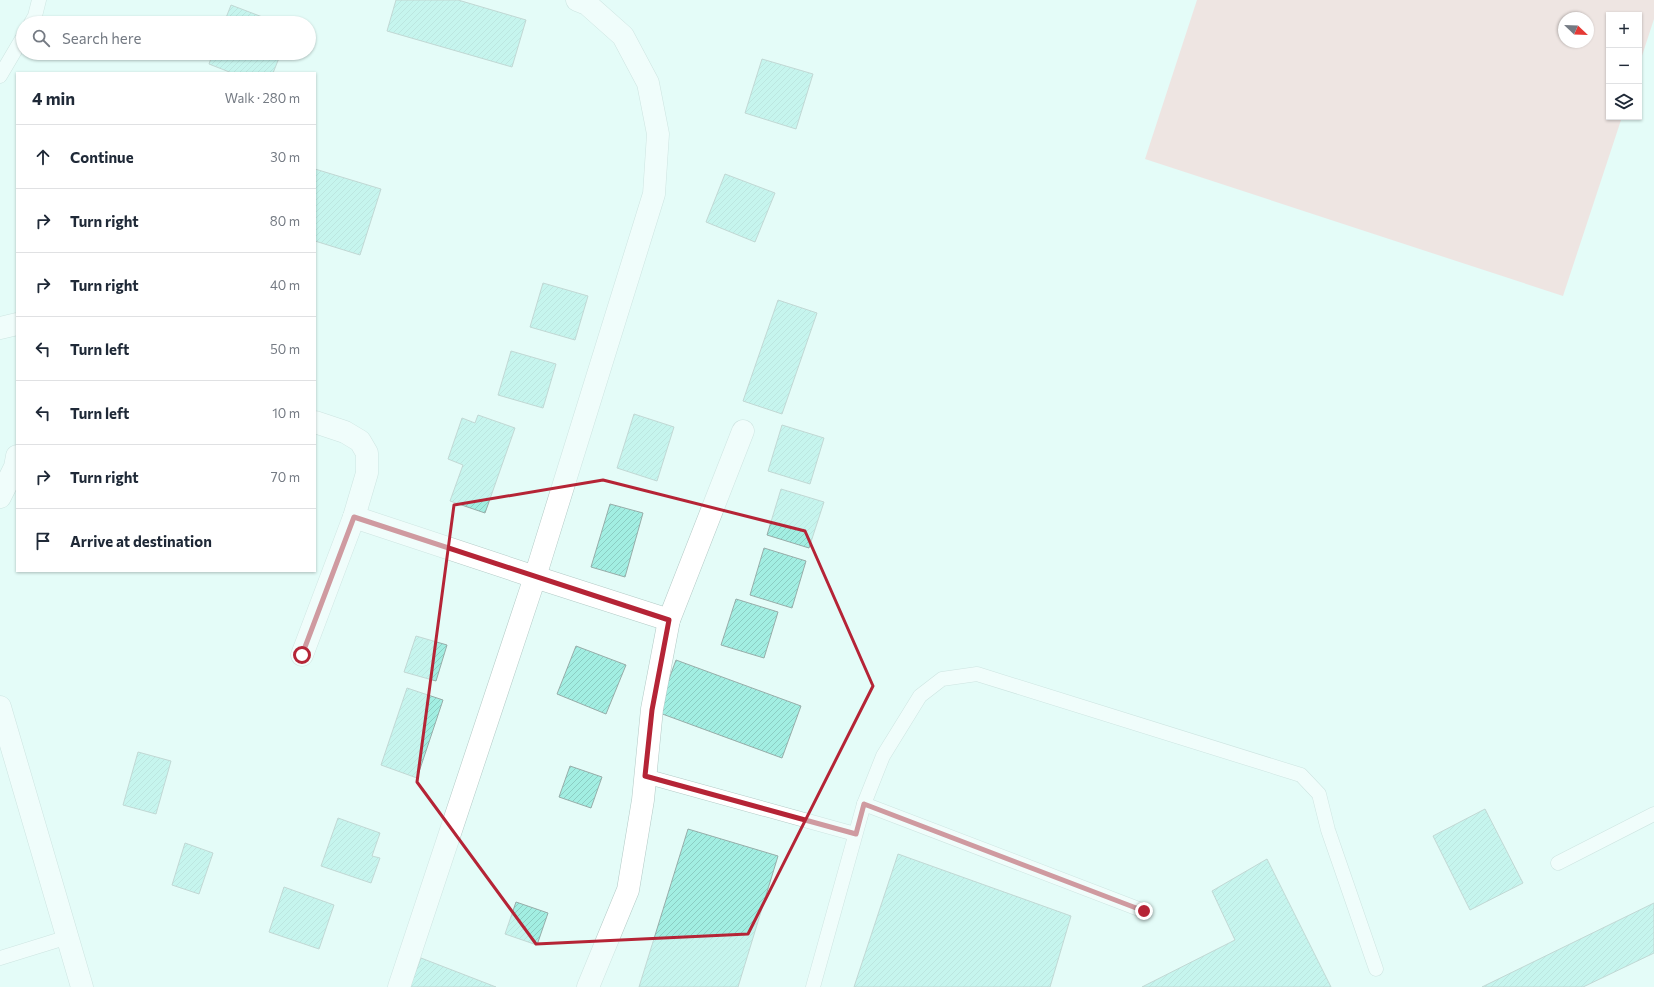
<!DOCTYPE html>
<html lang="en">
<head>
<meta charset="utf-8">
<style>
  body { margin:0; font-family:Commissioner,sans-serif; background:#f2f2f3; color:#1f2937 }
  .controls { position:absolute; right:12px; top:12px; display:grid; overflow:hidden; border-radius:0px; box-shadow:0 1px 3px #0004 }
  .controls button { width:36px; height:36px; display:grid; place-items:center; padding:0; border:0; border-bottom:1px solid #e0e1e3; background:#fff; color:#1f2937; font:20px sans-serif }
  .compass { position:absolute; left:1558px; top:12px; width:36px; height:36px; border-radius:50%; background:#fff; box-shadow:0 1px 3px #0004; rotate:113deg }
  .stop { position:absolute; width:12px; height:12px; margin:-9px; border:3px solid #b52436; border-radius:50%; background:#fff }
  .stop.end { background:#b52436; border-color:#fff; box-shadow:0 1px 4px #0008 }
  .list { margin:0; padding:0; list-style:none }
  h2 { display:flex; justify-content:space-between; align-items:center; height:52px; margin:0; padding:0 16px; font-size:17px }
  h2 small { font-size:13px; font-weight:400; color:#747a83 }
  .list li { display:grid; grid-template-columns:26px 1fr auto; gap:12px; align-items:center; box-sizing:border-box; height:64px; padding:0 16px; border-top:1px solid #e0e1e3 }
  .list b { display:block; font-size:15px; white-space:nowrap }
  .list em { font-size:13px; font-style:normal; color:#747a83 }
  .icon { flex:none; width:22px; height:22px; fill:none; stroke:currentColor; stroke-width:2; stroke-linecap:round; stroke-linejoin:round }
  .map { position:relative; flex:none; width:1654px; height:987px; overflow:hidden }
  .search { position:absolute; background:#fff; box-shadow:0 1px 3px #0004; left:16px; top:16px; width:300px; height:44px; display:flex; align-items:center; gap:10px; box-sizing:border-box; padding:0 14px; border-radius:22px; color:#747a83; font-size:15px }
  .panel { position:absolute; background:#fff; box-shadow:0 1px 3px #0004; left:16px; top:72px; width:300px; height:500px; border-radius:0px }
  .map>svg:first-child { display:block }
</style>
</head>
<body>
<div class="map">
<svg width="1654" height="987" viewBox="0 0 1654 987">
  <defs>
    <pattern id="building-hatch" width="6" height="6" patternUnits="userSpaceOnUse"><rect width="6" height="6" fill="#a2eee2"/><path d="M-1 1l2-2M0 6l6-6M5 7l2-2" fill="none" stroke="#8ccdc3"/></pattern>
  </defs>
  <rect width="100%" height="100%" fill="#e4fcf8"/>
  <!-- pitch -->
  <path fill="#fbcac8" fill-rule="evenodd" d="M 1197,0 L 1654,0 L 1654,19 L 1639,65 L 1639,15 L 1609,15 L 1609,117 L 1622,117 L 1563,296 L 1145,159 ZM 1564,18 L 1588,18 L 1588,42 L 1564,42 Z"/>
  <!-- building -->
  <g fill="url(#building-hatch)" stroke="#97ada9">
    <polygon points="396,0 458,0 526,20 512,67 387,31"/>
    <polygon points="231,5 278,23 224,23"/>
    <polygon points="213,53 281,53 273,73 232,73 209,64"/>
    <polygon points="762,59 813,74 796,129 745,113"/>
    <polygon points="315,169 381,189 360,255 315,241"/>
    <polygon points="725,174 775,193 755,242 706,222"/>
    <polygon points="543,283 588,296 575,340 530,327"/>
    <polygon points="778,300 817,313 782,414 743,401"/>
    <polygon points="511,351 556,364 543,408 498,395"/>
    <polygon points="634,414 674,427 657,481 617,468"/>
    <polygon points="478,415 515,428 485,513 450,501 463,465 448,459 462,418 475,423"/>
    <polygon points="782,425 824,438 810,484 768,471"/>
    <polygon points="781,489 824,502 809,548 767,535"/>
    <polygon points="610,504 643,513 625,577 591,567"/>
    <polygon points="764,548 806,561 792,608 750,595"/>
    <polygon points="736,599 778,612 764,658 721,645"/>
    <polygon points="416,636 447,645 436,681 404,672"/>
    <polygon points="576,646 626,665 606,714 557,694"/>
    <polygon points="676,660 801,706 782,758 657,712"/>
    <polygon points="407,688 443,700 417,778 381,765"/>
    <polygon points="138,752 171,761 156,814 123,805"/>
    <polygon points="570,766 602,777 591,808 559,797"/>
    <polygon points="1485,809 1523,883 1470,910 1433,836"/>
    <polygon points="338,818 380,833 372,856 380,858 371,883 321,866"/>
    <polygon points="688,829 778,856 738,987 639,987"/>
    <polygon points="185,843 213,853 199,894 172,885"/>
    <polygon points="898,854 1071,916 1050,987 854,987"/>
    <polygon points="1267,859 1331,987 1142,987 1235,940 1212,891"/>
    <polygon points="284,887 334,905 319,949 269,932"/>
    <polygon points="516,902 548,913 537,945 505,934"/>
    <polygon points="1654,903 1654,953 1583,987 1482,987"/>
    <polygon points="421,958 496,987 410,987"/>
  </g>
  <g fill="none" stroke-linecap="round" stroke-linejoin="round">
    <defs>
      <g id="service">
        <polyline points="31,23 35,16 39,0"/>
        <polyline points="0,76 23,37"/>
        <polyline points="645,776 855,834"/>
        <polyline points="864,804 1144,911"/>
        <polyline points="1558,863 1654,814"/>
        <polyline points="0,958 68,937"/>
        <polyline points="813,987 864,804 883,756 920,696 942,679 977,674 1301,775 1319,794 1328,830 1376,969"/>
      </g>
      <g id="minor">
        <polyline points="0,328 17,324"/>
        <polyline points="0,497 15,467 17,456"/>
        <polyline points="354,517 535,577 669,620"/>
        <polyline points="302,655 354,517 367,473 367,453 360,441 345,432 315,422"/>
        <polyline points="0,707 82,987"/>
        <polyline points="399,987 535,577 654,194 658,134 648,83 623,36 587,4 577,0"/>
        <polyline points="588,987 628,890 643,800 652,709 669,620 743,431"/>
      </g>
    </defs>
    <!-- service casing -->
    <use href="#service" stroke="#b3cac6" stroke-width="15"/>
    <!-- minor casing -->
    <use href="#minor" stroke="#b3cac6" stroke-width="23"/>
    <!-- service -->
    <use href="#service" stroke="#fff" stroke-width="14"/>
    <!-- minor -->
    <use href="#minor" stroke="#fff" stroke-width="22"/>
  </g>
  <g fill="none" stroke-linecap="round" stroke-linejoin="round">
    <!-- route -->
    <polyline stroke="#b52436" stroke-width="5" points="302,655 354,517 669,620 652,710 645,776 856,834 864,804 1144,911"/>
  </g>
  <!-- marked area -->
  <path d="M0 0H1654V987H0ZM 603,480 L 805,531 L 873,686 L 748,934 L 536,944 L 417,782 L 454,505 Z" fill="#e4fcf8" fill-opacity=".55" fill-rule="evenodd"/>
  <path fill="none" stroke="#b52436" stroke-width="3" stroke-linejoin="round" d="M 603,480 L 805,531 L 873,686 L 748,934 L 536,944 L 417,782 L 454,505 Z"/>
</svg>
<div class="controls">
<button>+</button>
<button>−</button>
<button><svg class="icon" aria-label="layers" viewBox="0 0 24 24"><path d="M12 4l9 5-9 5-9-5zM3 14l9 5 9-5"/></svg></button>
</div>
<svg class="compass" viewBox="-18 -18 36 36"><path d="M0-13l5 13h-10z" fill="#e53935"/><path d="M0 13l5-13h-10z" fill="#747a83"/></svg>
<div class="stop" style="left:302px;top:655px"></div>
<div class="stop end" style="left:1144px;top:911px"></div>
<div class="search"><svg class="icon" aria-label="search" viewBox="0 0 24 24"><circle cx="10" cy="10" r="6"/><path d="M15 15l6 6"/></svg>Search here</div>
<section class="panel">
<h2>4 min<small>Walk · 280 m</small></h2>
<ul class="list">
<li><svg class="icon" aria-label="ahead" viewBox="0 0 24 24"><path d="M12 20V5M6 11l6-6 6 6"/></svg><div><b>Continue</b></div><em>30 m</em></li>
<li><svg class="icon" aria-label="right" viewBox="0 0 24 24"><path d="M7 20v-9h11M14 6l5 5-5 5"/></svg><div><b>Turn right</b></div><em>80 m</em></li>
<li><svg class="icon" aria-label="right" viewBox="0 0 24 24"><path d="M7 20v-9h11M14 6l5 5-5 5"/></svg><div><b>Turn right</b></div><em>40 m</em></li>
<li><svg class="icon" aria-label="left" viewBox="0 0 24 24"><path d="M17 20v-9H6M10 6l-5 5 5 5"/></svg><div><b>Turn left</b></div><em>50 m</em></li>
<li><svg class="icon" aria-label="left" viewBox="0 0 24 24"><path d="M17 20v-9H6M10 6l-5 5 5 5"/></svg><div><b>Turn left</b></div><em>10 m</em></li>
<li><svg class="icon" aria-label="right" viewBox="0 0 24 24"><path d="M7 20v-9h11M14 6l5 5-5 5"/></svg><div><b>Turn right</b></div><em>70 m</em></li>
<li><svg class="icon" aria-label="arrive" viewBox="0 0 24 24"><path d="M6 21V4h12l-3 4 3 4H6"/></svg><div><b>Arrive at destination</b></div></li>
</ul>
</section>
</div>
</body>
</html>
